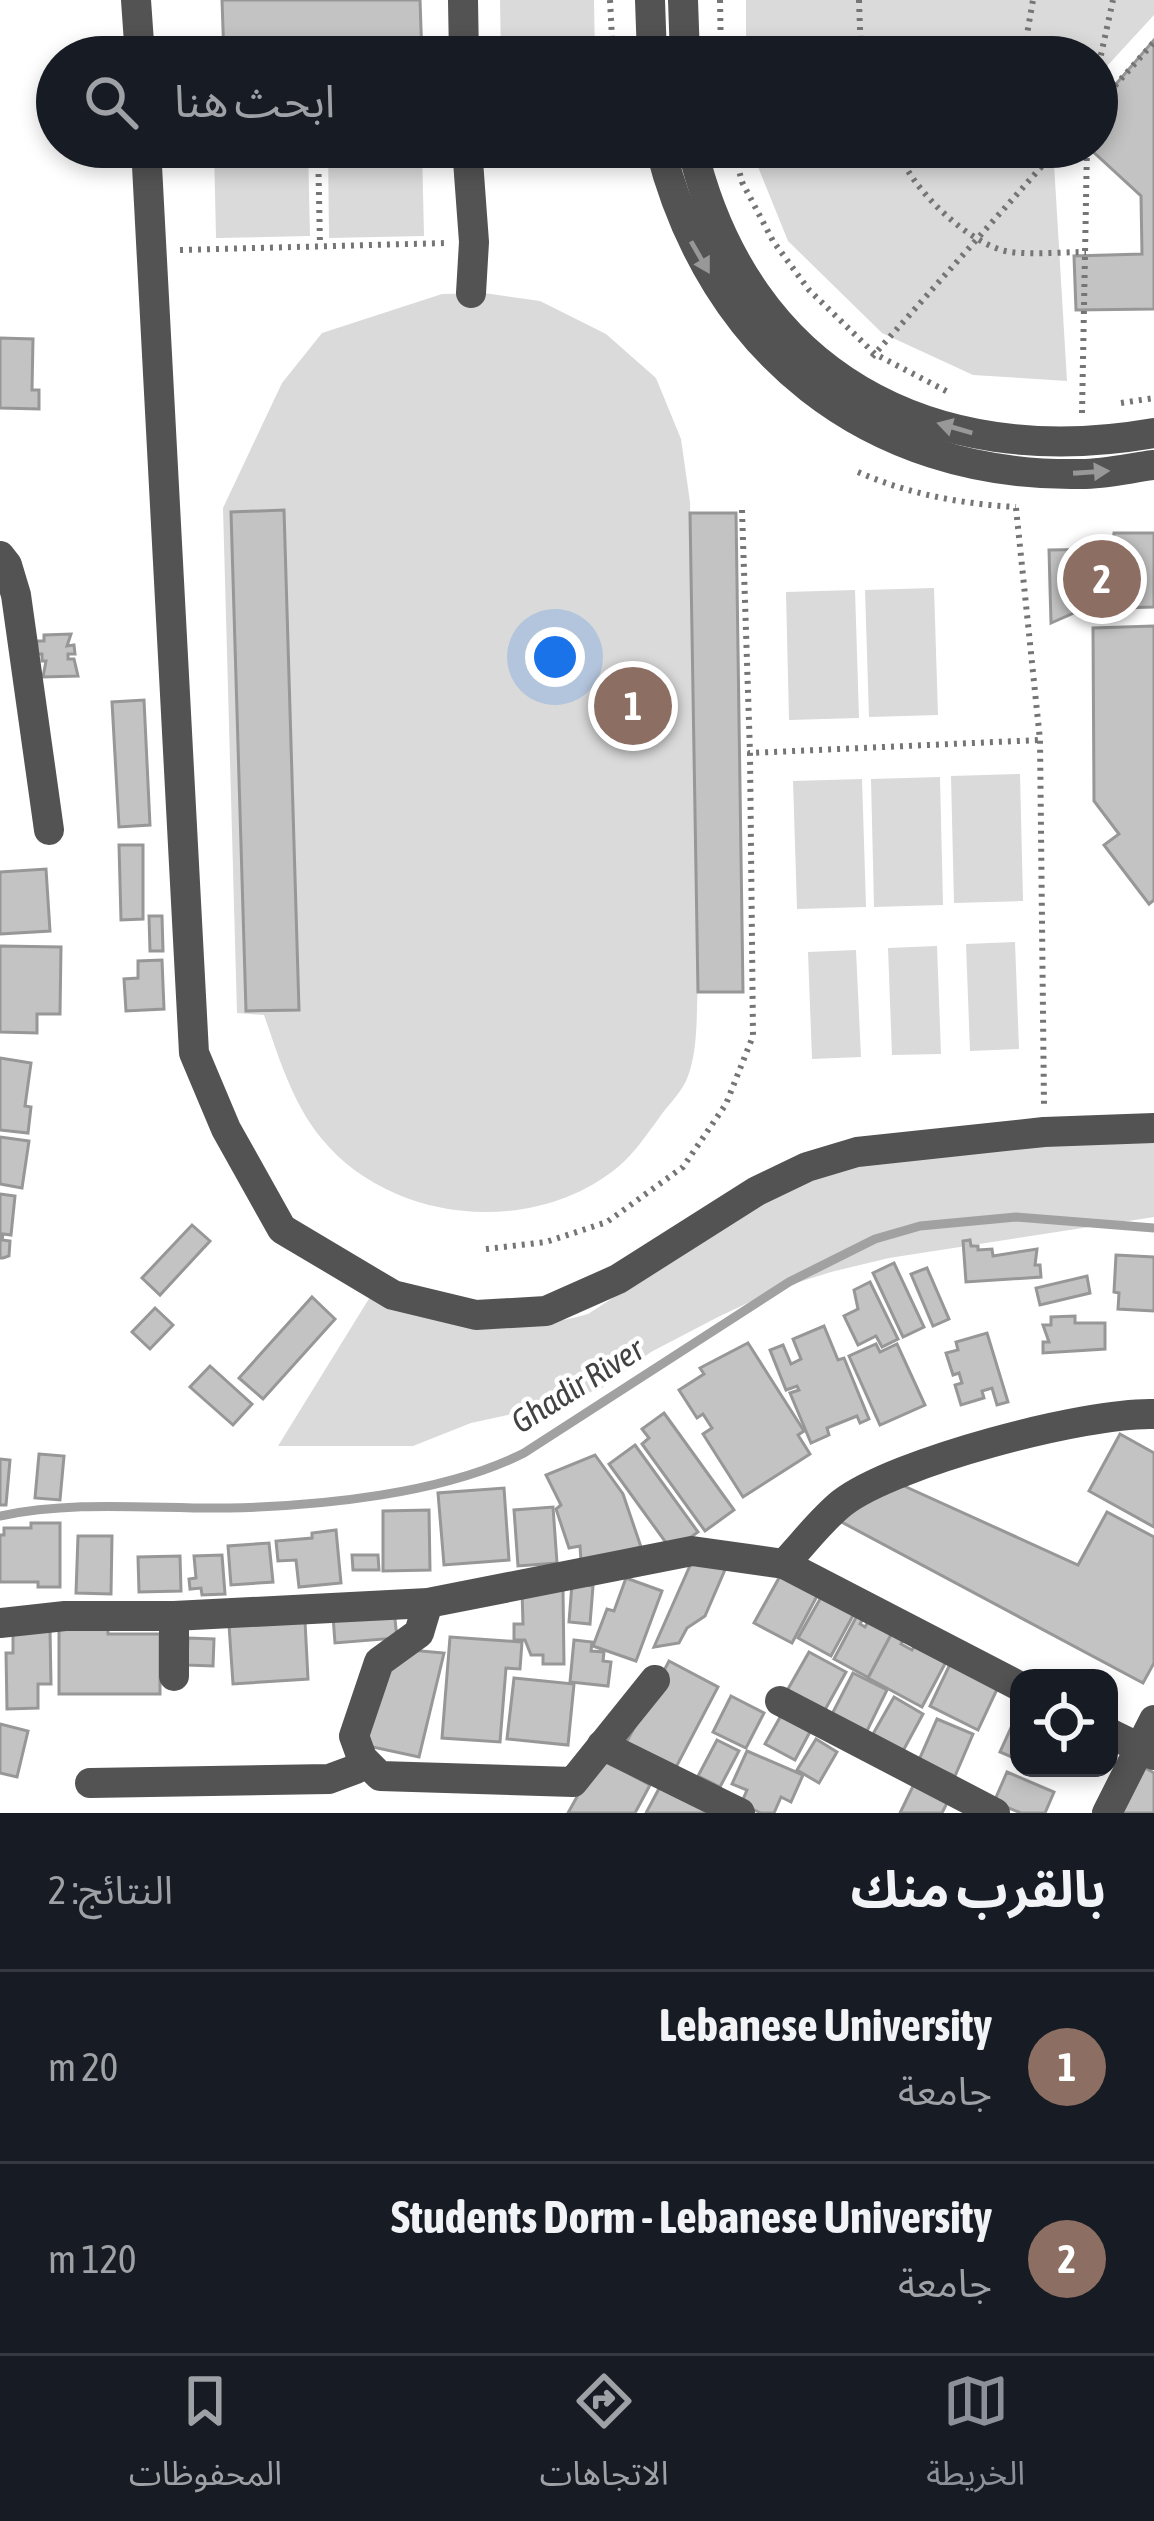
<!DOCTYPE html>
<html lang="ar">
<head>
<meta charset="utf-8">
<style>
  body { margin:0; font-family:"Asap Condensed","Noto Sans Arabic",sans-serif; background:#20242c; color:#f1f3f6; direction:rtl }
  .controls { position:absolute; right:36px; bottom:36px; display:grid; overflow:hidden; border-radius:24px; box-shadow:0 6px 18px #0003 }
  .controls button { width:108px; height:108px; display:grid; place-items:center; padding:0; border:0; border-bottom:3px solid #363941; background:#171b24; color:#f1f3f6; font:60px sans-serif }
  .you { position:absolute; left:555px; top:657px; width:42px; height:42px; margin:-30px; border:9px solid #fff; border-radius:50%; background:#1a73e8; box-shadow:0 0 0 18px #1a73e833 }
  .badge { display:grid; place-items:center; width:78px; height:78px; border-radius:50%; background:#8c9099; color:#fff; font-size:39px; font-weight:700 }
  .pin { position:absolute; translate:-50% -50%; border:6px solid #fff; box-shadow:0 3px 12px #0006 }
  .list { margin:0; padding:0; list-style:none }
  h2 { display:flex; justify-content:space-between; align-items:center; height:156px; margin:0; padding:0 48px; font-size:51px }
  h2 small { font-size:39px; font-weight:400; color:#9ea1a6 }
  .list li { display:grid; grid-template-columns:78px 1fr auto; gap:36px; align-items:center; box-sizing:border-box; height:192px; padding:0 48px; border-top:3px solid #363941 }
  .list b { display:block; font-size:45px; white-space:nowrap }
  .list p { margin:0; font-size:39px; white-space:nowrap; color:#9ea1a6 }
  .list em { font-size:39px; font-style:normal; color:#9ea1a6 }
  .icon { flex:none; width:66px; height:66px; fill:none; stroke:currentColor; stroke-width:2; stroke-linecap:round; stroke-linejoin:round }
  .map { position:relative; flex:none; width:1154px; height:1813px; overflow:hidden; direction:ltr }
  .search { position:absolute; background:#171b24; box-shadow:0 6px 18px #0003; left:36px; right:36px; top:36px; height:132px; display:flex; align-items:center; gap:30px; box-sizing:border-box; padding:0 42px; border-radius:66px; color:#9ea1a6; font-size:45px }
  .sheet { height:540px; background:#171b24 }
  nav { display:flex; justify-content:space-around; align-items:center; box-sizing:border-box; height:168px; border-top:3px solid #363941; background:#171b24; font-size:33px; color:#9ea1a6 }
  nav a { display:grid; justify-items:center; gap:6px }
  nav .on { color:#8c9099 }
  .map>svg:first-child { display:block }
</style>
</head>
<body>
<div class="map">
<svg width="1154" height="1813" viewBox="0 0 1154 1813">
  <rect width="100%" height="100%" fill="#fff"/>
  <!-- green -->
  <g fill="#dadada">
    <polygon points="500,0 594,0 595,57 501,57"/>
    <polygon points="746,0 1154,0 1154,15 1097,77 1097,57 746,57"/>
    <polygon points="214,147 308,147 310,236 216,238"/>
    <polygon points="328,147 422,147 424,236 329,238"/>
    <polygon points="750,147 1053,147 1067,381 973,375 882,333 788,241"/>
    <path d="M 484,293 L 540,301 L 606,334 L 656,378 L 681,439 L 690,502 L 698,981 C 696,1012 699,1052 686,1081 C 680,1094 667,1106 659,1118 C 647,1134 634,1154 618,1167 C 533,1237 391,1224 321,1138 C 292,1102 279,1058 264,1015 L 237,1013 L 223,508 L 282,383 L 322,333 L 442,294 Z"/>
    <polygon points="934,588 938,715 869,717 865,590"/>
    <polygon points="855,590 859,718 789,720 786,592"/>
    <polygon points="1020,774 1023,901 954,903 951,776"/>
    <polygon points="940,777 943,905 874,907 871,779"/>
    <polygon points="862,779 866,907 797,909 793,781"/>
    <polygon points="1015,942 1019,1049 970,1051 966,944"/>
    <polygon points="937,946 941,1054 892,1055 888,948"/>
    <polygon points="856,950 861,1057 812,1059 808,952"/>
    <path d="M 1154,1134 L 1154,1217 L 889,1258 L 831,1272 L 777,1289 L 718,1317 L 651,1352 L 602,1388 L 548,1406 L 471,1423 L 413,1446 L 278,1446 L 370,1297 C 441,1329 513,1335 588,1314 L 819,1165 Z"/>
  </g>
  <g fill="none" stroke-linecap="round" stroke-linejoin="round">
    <!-- stream -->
    <path stroke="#a1a1a1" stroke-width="9" d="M 0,1516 C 76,1500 152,1509 229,1508 C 320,1506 443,1494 524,1453 L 789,1282 L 875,1239 L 920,1226 L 1016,1217 L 1154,1228"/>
  </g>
  <!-- building -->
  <g fill="#c3c3c3" stroke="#979797" stroke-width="3">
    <polygon points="222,0 420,0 422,57 224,57"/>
    <polygon points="1154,40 1154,309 1076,310 1074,256 1142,254 1141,196 1088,147 1097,147 1097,106"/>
    <polygon points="0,338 33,339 32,390 39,390 39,409 0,408"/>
    <polygon points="284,510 299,1010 246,1011 231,512"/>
    <polygon points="690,513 736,513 743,992 698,992"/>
    <polygon points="1114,533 1154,533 1154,607 1083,609 1051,623 1049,550 1112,549"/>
    <polygon points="1154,626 1154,900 1149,904 1104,845 1119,834 1094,801 1093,628"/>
    <polygon points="71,634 67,646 74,645 75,654 68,654 68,659 74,659 78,676 43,677 46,661 42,661 42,654 37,654 37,641 44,641 44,635"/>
    <polygon points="144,700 150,825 119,827 112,702"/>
    <polygon points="119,845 143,845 143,919 121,920"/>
    <polygon points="46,869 50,931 0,934 0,872"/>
    <polygon points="149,916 162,916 163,951 150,951"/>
    <polygon points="0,946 61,947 60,1014 37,1014 37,1033 0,1032"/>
    <polygon points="162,960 164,1009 126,1011 124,979 138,978 138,961"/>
    <polygon points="0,1058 31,1063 25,1106 31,1107 28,1133 0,1130"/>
    <polygon points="0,1137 29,1141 22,1188 0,1184"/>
    <polygon points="0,1194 15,1196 11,1235 3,1234 2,1240 10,1241 9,1256 3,1258 0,1258"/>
    <polygon points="192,1225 210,1241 160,1295 142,1278"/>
    <polygon points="970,1240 971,1246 978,1246 978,1250 992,1249 993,1256 1037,1249 1035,1265 1040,1265 1041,1277 966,1282 963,1241"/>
    <polygon points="1116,1255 1154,1257 1154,1311 1118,1309 1119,1293 1114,1292"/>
    <polygon points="894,1263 924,1327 903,1337 873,1273"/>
    <polygon points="927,1268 949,1319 933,1326 911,1274"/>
    <polygon points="1087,1276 1090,1293 1040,1305 1036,1288"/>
    <polygon points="870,1282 898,1339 882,1347 876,1336 858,1345 844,1316 858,1309 854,1290"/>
    <polygon points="312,1297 335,1319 263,1399 239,1378"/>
    <polygon points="155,1308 173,1325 150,1349 132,1332"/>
    <polygon points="1075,1316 1075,1323 1105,1323 1105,1349 1043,1353 1043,1342 1049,1342 1043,1325 1051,1325 1051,1317"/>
    <polygon points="824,1326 838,1360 844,1358 869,1419 860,1423 857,1416 827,1428 829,1435 811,1443 790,1393 799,1390 797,1386 786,1390 770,1350 783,1345 791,1364 801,1359 793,1339"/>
    <polygon points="987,1333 1008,1402 997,1405 992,1388 982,1391 984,1398 961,1405 955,1385 962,1383 959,1373 953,1375 946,1353 958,1350 956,1342"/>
    <polygon points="748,1343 804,1431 798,1435 810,1454 743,1497 703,1434 712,1428 703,1414 697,1418 679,1390 704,1374 700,1368"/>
    <polygon points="876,1344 880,1352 897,1344 925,1405 880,1425 849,1356"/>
    <polygon points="210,1366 252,1404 233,1425 190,1387"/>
    <polygon points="664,1413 734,1510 705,1531 642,1444 649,1438 642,1429"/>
    <polygon points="1120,1434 1154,1453 1154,1527 1089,1491"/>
    <polygon points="635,1445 698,1532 672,1551 609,1464"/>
    <polygon points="39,1454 64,1456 60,1500 35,1498"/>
    <polygon points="595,1455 623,1494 641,1547 581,1561 580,1546 569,1548 556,1509 561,1505 546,1475"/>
    <polygon points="0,1459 10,1460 6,1505 0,1505"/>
    <polygon points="893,1481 1078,1565 1107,1512 1154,1537 1154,1663 1143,1683 834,1518"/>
    <polygon points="504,1488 509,1560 444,1565 438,1493"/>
    <polygon points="553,1507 557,1563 518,1566 514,1510"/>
    <polygon points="429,1510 430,1570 383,1571 383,1511"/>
    <polygon points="31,1523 60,1523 60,1587 38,1587 38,1582 0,1582 0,1535 4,1535 4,1528 31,1528"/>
    <polygon points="336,1530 341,1583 299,1587 296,1560 278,1561 276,1541 312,1538 312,1533"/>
    <polygon points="78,1536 112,1536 111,1594 76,1593"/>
    <polygon points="269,1543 273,1582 231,1585 228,1546"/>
    <polygon points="222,1555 225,1594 202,1595 201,1588 190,1589 189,1579 196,1578 194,1556"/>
    <polygon points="352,1555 378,1555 379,1570 353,1570"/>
    <polygon points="180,1556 181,1591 139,1592 138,1557"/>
    <polygon points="692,1561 727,1565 705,1616 687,1628 679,1643 654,1647"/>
    <polygon points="780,1576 817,1596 792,1643 754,1623"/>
    <polygon points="626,1578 662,1591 636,1661 593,1646 607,1609 614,1611"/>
    <polygon points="572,1584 593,1586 590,1624 569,1622"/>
    <polygon points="522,1590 563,1590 564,1664 543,1664 543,1655 531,1655 525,1640 514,1640 514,1624 523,1624"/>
    <polygon points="824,1592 856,1610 831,1656 798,1638"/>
    <polygon points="394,1610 397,1638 335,1643 333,1616"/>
    <polygon points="860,1610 866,1613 860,1624 865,1627 872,1615 897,1629 871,1679 834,1659"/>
    <polygon points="305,1621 308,1679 233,1684 229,1625"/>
    <polygon points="59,1627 108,1627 108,1634 160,1634 160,1694 59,1694"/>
    <polygon points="50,1629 51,1684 38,1684 38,1708 7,1709 6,1653 13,1653 13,1630"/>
    <polygon points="894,1629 906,1635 901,1644 912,1650 917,1641 948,1658 922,1707 868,1678"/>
    <polygon points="450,1637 522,1642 520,1669 506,1668 500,1742 442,1738"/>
    <polygon points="188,1638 214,1639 213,1666 187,1665"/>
    <polygon points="574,1640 592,1642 591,1651 604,1652 603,1661 611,1662 608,1686 570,1682"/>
    <polygon points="410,1650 444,1653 419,1757 363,1745 386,1671"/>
    <polygon points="809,1652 846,1672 821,1717 784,1696"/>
    <polygon points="952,1660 1000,1683 978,1730 930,1706"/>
    <polygon points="669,1661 718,1687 674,1771 625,1745"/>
    <polygon points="853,1673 887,1690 864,1737 829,1720"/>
    <polygon points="514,1678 574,1684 568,1745 507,1739"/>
    <polygon points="731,1696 764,1713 746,1748 713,1732"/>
    <polygon points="894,1697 923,1714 903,1751 873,1734"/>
    <polygon points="1019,1710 1019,1760 1000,1752"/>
    <polygon points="783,1712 812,1728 795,1760 765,1744"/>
    <polygon points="937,1719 973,1734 955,1776 919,1760"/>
    <polygon points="0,1724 28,1731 17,1777 0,1773"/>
    <polygon points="816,1739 837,1752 819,1783 797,1770"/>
    <polygon points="717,1740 739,1751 720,1787 698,1776"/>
    <polygon points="747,1751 803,1775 791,1802 781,1797 774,1813 761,1813 741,1804 747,1790 732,1784"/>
    <polygon points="599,1757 650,1785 635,1813 568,1813"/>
    <polygon points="1144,1767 1154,1773 1154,1813 1113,1813"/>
    <polygon points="1007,1772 1054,1792 1045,1813 1021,1813 994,1802"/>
    <polygon points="663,1781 709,1804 705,1813 646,1813"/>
    <polygon points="915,1782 949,1799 942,1813 900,1813"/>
  </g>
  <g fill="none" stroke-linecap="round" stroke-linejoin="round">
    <!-- path -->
    <g stroke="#757575" stroke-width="6" stroke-dasharray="3 6" stroke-linecap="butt">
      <polyline points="610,0 613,57"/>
      <polyline points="720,0 721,57"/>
      <polyline points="859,0 861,57"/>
      <polyline points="1023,57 1033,0"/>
      <polyline points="1097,73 1113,0"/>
      <polyline points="1097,106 1154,42"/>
      <polyline points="318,147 320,245"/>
      <polyline points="733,147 742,182 773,241 809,290 875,354 948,392"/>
      <path d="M 897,147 C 907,185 970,247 1011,252 C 1035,255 1062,252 1086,252"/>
      <polyline points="180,250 448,243"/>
      <polyline points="872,357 1059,147"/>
      <polyline points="1121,403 1154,398"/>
      <polyline points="1082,413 1087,147"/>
      <path d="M 858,472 C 908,494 962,504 1016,507"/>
      <polyline points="1016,508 1040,740 1044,1105"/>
      <polyline points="742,510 750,753"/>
      <polyline points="486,1249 546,1242 607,1222 683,1167 726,1104 753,1036 750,753 1040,740"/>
    </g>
    <!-- minor -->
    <g stroke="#535353" stroke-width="30">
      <polyline points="136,0 140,57"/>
      <polyline points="463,0 464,57"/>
      <polyline points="650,0 652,57"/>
      <polyline points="683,0 685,57"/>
      <polyline points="146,147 194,1053 226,1129 282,1229 393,1295 476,1315 546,1311 618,1279 757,1191 807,1167 857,1152 1044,1132 1154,1128"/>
      <polyline points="467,147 474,242 471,293"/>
      <path d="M 660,147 C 711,351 869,478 1081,474 C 1105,474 1130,468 1154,465"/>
      <path d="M 692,147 C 746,375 931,472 1154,433"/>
      <polyline points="0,556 7,565 16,595 49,830"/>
      <path d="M 784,1564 C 803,1544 821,1520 842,1503 C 895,1462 1086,1412 1154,1414"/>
      <polyline points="428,1603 419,1633 379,1662 354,1736 362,1758 380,1776 573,1782 655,1680"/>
      <polyline points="174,1616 174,1676"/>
      <polyline points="0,1623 65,1616 174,1616 428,1603 692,1551 784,1564 1019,1686"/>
      <polyline points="780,1701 995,1813"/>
      <polyline points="1109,1733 1154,1755"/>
      <polyline points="602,1745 740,1813"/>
      <polyline points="90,1783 329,1779 356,1769 362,1758"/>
      <polyline points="1107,1813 1154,1720"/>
    </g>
  </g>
  <!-- one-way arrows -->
  <defs><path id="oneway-solid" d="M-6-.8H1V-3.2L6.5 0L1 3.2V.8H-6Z" transform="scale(3)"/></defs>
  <g fill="#989898">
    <use href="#oneway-solid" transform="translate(700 257) rotate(60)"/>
    <use href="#oneway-solid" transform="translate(955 428) rotate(-164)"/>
    <use href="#oneway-solid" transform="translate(1091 472) rotate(-4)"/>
  </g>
  <g text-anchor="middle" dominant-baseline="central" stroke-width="9" stroke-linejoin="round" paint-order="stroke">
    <!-- water labels -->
    <g font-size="33" font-style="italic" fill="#424242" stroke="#fff">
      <text transform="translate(577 1385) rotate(-32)">Ghadir River</text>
    </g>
  </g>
</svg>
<div class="controls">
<button><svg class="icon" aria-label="locate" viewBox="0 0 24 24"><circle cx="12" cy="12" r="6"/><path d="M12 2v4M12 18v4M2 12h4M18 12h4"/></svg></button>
</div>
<div class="you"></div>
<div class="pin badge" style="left:633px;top:706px;background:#8d6e63">1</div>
<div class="pin badge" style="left:1102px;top:579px;background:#8d6e63">2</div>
<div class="search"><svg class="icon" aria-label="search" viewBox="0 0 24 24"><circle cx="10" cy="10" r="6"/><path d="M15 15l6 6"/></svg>ابحث هنا</div>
</div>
<section class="sheet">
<h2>بالقرب منك<small>النتائج: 2</small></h2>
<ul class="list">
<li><span class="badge" style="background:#8d6e63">1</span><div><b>Lebanese University</b><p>جامعة</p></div><em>20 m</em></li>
<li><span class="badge" style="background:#8d6e63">2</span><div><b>Students Dorm - Lebanese University</b><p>جامعة</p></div><em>120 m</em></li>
</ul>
</section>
<nav>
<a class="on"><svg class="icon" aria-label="map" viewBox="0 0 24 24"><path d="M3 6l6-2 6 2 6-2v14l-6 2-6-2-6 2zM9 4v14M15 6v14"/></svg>الخريطة</a>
<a><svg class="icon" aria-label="directions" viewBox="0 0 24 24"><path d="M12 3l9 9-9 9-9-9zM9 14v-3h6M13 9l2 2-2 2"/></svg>الاتجاهات</a>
<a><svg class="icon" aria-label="saved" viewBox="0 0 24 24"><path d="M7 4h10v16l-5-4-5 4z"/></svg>المحفوظات</a>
</nav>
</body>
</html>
